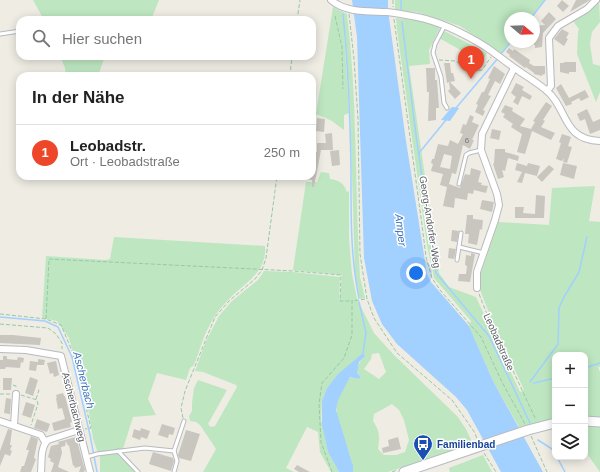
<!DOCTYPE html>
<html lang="de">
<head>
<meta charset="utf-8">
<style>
  body { margin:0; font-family:Helvetica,sans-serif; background:#f6f6f6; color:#222 }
  .controls { position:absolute; right:12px; bottom:12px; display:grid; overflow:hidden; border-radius:8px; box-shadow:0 2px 10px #0003 }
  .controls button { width:36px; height:36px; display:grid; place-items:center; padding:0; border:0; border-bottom:1px solid #e0e0e0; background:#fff; color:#222; font:20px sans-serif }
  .compass { position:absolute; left:504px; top:12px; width:36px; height:36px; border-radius:50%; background:#fff; box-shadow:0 2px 10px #0003; rotate:109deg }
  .you { position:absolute; left:416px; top:273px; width:14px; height:14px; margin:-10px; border:3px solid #fff; border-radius:50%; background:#1a73e8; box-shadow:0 0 0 6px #1a73e833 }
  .badge { display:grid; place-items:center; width:26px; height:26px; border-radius:50%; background:#ee4629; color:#fff; font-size:13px; font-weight:700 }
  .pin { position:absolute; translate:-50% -33px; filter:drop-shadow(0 1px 2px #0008) }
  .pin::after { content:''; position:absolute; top:21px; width:14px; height:12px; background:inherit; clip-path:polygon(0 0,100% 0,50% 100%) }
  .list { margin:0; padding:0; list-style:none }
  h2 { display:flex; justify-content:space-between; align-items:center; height:52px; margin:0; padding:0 16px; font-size:17px }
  h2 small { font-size:13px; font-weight:400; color:#767676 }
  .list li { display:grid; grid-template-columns:26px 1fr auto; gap:12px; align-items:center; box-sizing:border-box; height:56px; padding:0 16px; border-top:1px solid #e0e0e0 }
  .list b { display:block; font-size:15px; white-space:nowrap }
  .list p { margin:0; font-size:13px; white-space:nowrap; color:#767676 }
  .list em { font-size:13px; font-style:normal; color:#767676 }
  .icon { flex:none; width:22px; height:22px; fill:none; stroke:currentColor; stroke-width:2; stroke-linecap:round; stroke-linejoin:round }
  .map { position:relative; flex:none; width:600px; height:472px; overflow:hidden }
  .search { position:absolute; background:#fff; box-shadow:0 2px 10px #0003; left:16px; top:16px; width:300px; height:44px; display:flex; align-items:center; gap:10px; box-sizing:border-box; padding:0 14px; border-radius:12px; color:#767676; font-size:15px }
  .panel { position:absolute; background:#fff; box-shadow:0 2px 10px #0003; left:16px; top:72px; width:300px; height:108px; border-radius:12px }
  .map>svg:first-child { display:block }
</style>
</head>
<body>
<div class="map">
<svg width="600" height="472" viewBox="0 0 600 472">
  <rect width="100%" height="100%" fill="#eeece3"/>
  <!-- green -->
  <g fill="#bee7c1" fill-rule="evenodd">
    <polygon points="33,0 159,0 151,20 44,20"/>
    <polygon points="395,0 545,0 530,18 510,18 510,42 501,54 460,26 417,12 395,11"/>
    <polygon points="599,0 600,22 592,32 590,44 593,64 600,66 600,92 596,102 577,54 578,32 579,29 573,21 584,15"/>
    <path d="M 333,7 L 347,14 C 357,95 355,177 359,259 L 360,277 L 365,298 L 360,299 L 355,274 L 350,109 L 345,30 L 344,30 L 349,113 L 344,115 L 344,130 L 332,121 L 316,114 Z"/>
    <polygon points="396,18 423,21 440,28 429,50 430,64 409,66 439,273 449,287 476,297 520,392 524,390 491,318 479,287 481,273 498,222 549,225 552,188 595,186 589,221 600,222 600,367 598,367 600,372 600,417 585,416 585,355 555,355 555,419 520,429 493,381 469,326 471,321 434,278 427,245 397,30"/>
    <polygon points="444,31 487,53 482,62 439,38"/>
    <polygon points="60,56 105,56 98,76 66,76 65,68"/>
    <path d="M 321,172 L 329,173 L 330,179 C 339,180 344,183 347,192 L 349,191 L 349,238 L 352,274 L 357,299 L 374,333 L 394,355 L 457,416 L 466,429 L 473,444 L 388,472 L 353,472 C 352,450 333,422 337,402 C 339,393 345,385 350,377 L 358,379 L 361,377 L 357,373 C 357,366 360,362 364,356 L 337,375 L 327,388 L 322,401 L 321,419 L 328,452 L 339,472 L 331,472 L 320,452 L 318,432 L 307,427 L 286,468 L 294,472 L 203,472 L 216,449 L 200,425 L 196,422 L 190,421 L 189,416 L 192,411 L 192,403 L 194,388 L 198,380 L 227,390 L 208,424 L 211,427 L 215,426 L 237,387 L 236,385 L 203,372 L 195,371 L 206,341 L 219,316 L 232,301 L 258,280 L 264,271 L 293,272 L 340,277 L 339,300 L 340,298 L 342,275 L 293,270 L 306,182 L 317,182 ZM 379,353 L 386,372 L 379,379 L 364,369 L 371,359 L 372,354 ZM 392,404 L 399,410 L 404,420 L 409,440 L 405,452 L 396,455 L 384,455 L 378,449 C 380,436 380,432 373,421 L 374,414 Z"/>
    <path d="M 114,237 L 265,246 C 267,268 251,280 235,293 C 227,301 219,309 213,319 C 204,333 200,350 194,365 L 190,368 L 186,380 L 157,373 L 148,399 L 156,415 L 133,417 L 123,449 L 98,453 L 93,439 L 89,413 L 69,338 L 57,321 L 42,318 L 46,256 L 105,260 L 110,259 Z"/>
    <polygon points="585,425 600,426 600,472 585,451"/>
    <polygon points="117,453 132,466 135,472 100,472 100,455"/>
    <polygon points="483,455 492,472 450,472 449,468"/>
  </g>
  <!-- water -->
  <g fill="#a2d0ff">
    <polygon points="352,0 388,0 388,10 406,141 427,274 431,282 469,326 493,381 543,472 501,472 467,410 456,397 397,344 382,324 372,301 364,258 357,37"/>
    <polygon points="452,107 459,108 450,121 441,120"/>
    <polygon points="363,353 365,356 359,362 357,373 361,377 358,379 350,377 338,400 336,410 353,466 353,472 339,472 328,452 322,425 322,401 327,388 337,375"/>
  </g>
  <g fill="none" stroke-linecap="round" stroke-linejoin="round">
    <!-- stream -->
    <g stroke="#a2d0ff" stroke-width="1.5">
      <polyline points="401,0 401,9"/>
      <path d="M 343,14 C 348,64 350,115 351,166 C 351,210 350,255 359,298"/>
      <polyline points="531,18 545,0"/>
      <polyline points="402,22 416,135 436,273 489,336 530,423"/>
      <polyline points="501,54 511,42"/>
      <polyline points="456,108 499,57"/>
      <polyline points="419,153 446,120"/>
      <polyline points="359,302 366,333 363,353"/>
      <polyline points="0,317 45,321 58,327 72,357 90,435 97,472"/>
      <polyline points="585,368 600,363"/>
      <polyline points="530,382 558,344 559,308 564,297 579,272 587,237"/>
      <polyline points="534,383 555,378"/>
      <polyline points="538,440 552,449 555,453"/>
      <polyline points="557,457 565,472"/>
    </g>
  </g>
  <!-- building -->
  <g fill="#c9c6c0" fill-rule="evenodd">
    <polygon points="562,0 569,6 563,12 557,6"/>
    <polygon points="576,0 590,0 570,12"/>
    <polygon points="549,12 556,19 543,33 542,47 535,48 535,45 534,45 534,26 545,25 541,21"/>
    <polygon points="562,29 569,33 566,38 568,39 564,46 554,39"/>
    <polygon points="509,48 513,51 514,49 530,60 529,63 534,66 545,66 545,74 542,75 542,76 534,74 534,73 526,67 525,68 509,56 510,55 506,52"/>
    <polygon points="564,62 576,62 576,72 569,72 569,74 560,72 560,63 564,63"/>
    <polygon points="444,63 450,63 451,73 453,73 455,81 450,82 461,93 455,99 448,91 450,89 449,82 447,83"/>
    <polygon points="494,66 505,74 500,84 495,81 488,95 491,96 483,110 485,111 483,116 475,112 478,105 476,104 482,92 484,92 490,79 488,78"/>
    <polygon points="426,68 435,68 435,80 437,80 439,108 436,108 436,120 428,121 429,92 427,92"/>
    <polygon points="516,83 524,87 522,90 532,96 530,100 522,96 518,105 513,102 516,97 511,93"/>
    <polygon points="561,84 569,98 585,90 589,97 581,101 579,98 571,102 572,104 566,106 556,88"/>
    <polygon points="546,102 552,106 543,120 545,121 541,127 555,133 551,140 532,131 525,154 517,152 522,134 511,127 513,124 503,117 505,114 501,112 505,105 513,108 512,111 525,119 520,126 531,129 535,122 533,121"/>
    <polygon points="587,109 593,122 600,119 600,130 590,134 585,119 580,121 577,114"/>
    <path d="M 470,115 L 474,117 L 472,122 L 479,125 L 472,140 L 474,140 L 470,149 L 463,145 L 456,174 L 452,173 L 449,184 L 460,188 L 465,174 L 470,175 L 471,168 L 481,171 L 478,182 L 482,183 L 481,185 L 488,186 L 486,193 L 474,190 L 473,194 L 468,193 L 467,200 L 455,198 L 454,208 L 443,206 L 447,187 L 440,185 L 443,174 L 431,171 L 433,164 L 431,163 L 432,159 L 434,159 L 438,144 L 448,146 L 450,140 L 458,144 L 463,134 L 460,133 L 463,124 L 466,125 ZM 444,154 L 452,156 L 450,169 L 440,167 Z"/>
    <polygon points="317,118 325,119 324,132 316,131"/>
    <polygon points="492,129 501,131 499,140 490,138"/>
    <polygon points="332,133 333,150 321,150 314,187 312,187 312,180 301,178 301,176 312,176 312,151 317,152 317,143 326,143 325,134"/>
    <polygon points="562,134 571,137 568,146 572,147 567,163 563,162 564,158 562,161 556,159 561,143 559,142"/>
    <polygon points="495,149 505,149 505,152 519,156 518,161 508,158 505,171 502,170 504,177 498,179 493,164 494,163"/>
    <polygon points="339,150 340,165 332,166 330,151"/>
    <polygon points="517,163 527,166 528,163 540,166 537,176 525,173 522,183 517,182 522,172 515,170"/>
    <polygon points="563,163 577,166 574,179 560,175"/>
    <polygon points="549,165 554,169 542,182 537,177"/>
    <polygon points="536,195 545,196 544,218 515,218 515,207 524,207 523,213 535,214"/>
    <polygon points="482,200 494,202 492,212 480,209"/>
    <polygon points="467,215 473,215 473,219 483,220 482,230 480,229 477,245 468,243 469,234 465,234"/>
    <polygon points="452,230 459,231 457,242 451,241"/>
    <polygon points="449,248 456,249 454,259 448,258"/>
    <polygon points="471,253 475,254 470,282 458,281 459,274 466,274 467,266 465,265 466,255 471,256"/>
    <polygon points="0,335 13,335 41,338 40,345 0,343"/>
    <polygon points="3,356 7,356 7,359 17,360 18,357 24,358 23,363 21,362 20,368 6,367 5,369 0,369 0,360 3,360"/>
    <polygon points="38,359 45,360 44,365 37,365 36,371 29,370 30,361 38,362"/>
    <polygon points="56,361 59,375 54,377 53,373 50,374 47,363"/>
    <polygon points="30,377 38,380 33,396 25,393"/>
    <polygon points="3,378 12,378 11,390 3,390"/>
    <polygon points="63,393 64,396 65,396 72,422 70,423 71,427 54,431 52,423 65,419 62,408 58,409 56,398 57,398 56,395"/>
    <polygon points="6,398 11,399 10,414 4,413"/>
    <polygon points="26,402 35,405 31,418 22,415"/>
    <polygon points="37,419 50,424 47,432 34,428"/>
    <polygon points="162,424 175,428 173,435 169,434 168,438 158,435"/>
    <polygon points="141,428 150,431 147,439 141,437 140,440 132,437 134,429 140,431"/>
    <polygon points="8,429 12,430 10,445 12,445 10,450 12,451 10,456 5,454 0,466 0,451"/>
    <polygon points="186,430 200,434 191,461 179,458 178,455"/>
    <polygon points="31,436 38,439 34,458 36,459 31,472 20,472 22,466 24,466 29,450 26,450"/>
    <polygon points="76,437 85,470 84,472 79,472 81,466 75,468 74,465 73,466 69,445 68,446 66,441 65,446 61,447 62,453 58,467 69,472 51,472 54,463 50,461 51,459 48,457 51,446 59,444 58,442"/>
    <polygon points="398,437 401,449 383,453 382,448 389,446 388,440"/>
    <polygon points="153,452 173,458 174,461 171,471 149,464"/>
    <polygon points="297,465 310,472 299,472 294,469"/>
  </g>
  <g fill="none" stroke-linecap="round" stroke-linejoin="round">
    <defs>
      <g id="lane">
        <polyline points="445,25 435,44 433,53 441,77 444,103 447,108"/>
        <polyline points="0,34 20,31"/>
        <polyline points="459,184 466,155 469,153 481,150"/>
        <polyline points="459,247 484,253"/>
        <polyline points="457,260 461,233"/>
        <polyline points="118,451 138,472"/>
        <polyline points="174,451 177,461 174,472"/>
        <polyline points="87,457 97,454 145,448 174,451 184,421"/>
      </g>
      <g id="street">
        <path d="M 331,0 C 346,13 368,11 387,12 C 397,13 407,15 417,17 C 442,22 465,34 486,47 C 496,54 506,62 516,69 C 526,76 536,82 546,90 C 568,108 562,140 600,141"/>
        <polyline points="547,91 551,86 549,38 558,26 587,9 596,0"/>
        <polyline points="477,288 477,272 495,220 499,205 497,194 481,150 482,134 514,68"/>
        <polyline points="0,349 26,350 61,356 90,472"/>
        <polyline points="0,421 41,435 45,442"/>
        <polyline points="14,425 16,394"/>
        <path d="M 41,472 C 42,462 40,447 48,440 L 79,430"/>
      </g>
      <g id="secondary">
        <polyline points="585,421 600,422"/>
        <polyline points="404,472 528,430 555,423"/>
      </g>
    </defs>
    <!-- lane casing -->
    <use href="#lane" stroke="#b8bac0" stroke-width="5"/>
    <!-- street casing -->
    <use href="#street" stroke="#b8bac0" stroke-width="8"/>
    <!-- secondary casing -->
    <use href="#secondary" stroke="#b8bbc2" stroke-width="11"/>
    <!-- path -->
    <g stroke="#97c8a8" stroke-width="1" stroke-dasharray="4 2" stroke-linecap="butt">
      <polyline points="393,0 393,7"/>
      <polyline points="349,14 354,59 358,119 360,254 367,299 374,318 397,353 452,400 475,433 477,439"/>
      <polyline points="335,16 342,47 343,89"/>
      <polyline points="394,19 422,225 426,257 432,278 440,290 481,337 502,382 525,424"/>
      <polyline points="297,20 300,0"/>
      <polyline points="439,60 455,61 476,71 482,70 491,57"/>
      <polyline points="290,76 292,56"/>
      <polyline points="479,294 489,319 536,420"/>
      <polyline points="0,314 46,319 61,325 73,353 91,428 85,429"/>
      <polyline points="46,319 49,259 294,271 341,275 340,301 352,301"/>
      <polyline points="0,324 48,328 56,334 62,343 62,349"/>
      <polyline points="13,385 16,386 16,388"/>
      <polyline points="0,394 10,394"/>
      <polyline points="21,395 37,400 38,404 31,425"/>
      <polyline points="36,399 39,390 38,389"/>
      <polyline points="183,418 181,408 185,391 215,317 229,301 255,279 262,270 266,258 277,176"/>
      <polyline points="531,436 547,472"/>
      <polyline points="484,453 496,472"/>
      <polyline points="332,472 321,442 319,404 322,383 344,358 352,335 352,301 366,299"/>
      <polyline points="392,472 397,470"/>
    </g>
    <!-- lane -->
    <use href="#lane" stroke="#fff" stroke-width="3"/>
    <!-- street -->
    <use href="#street" stroke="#fff" stroke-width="6"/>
    <!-- secondary -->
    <use href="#secondary" stroke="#fff" stroke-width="9"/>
  </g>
  <!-- icons -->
  <defs>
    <symbol id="bus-pin" viewBox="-11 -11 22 30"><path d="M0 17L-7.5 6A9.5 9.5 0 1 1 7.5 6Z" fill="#1a4fb4" stroke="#fff"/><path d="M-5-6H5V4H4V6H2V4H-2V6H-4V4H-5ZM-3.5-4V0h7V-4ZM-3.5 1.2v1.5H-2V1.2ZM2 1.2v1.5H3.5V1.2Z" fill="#fff"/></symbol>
  </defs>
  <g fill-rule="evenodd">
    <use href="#bus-pin" x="412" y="433" width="22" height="30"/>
  </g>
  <g text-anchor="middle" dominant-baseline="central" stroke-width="3" stroke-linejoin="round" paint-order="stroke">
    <!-- number labels -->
    <g font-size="8" fill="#76787b">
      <text x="467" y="140">6</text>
    </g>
    <!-- street labels -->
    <g font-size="10" fill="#5b5e64" stroke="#fff">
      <text transform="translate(430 222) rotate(81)">Georg-Andorfer-Weg</text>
      <text transform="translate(499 342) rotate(66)">Leobadstraße</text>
      <text transform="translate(74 407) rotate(76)">Ascherbachweg</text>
    </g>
    <!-- transit labels -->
    <g font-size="10" font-weight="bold" fill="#164399" stroke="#fff" text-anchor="start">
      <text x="437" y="444">Familienbad</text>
    </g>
    <!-- water labels -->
    <g font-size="11" font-style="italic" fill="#3f74bd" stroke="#fff">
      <text transform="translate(401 230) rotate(83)">Amper</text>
      <text transform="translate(84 380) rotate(76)">Ascherbach</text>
    </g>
  </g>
</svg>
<div class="controls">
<button>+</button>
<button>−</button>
<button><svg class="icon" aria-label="layers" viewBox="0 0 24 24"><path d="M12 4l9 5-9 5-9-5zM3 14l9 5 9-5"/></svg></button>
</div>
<svg class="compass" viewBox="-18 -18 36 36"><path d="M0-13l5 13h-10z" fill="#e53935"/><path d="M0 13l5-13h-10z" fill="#767676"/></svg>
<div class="you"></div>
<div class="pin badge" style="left:471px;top:79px">1</div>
<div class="search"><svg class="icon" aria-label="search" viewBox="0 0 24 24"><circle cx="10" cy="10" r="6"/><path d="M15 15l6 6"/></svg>Hier suchen</div>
<section class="panel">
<h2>In der Nähe<small></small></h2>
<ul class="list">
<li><span class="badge">1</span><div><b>Leobadstr.</b><p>Ort · Leobadstraße</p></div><em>250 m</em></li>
</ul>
</section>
</div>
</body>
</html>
